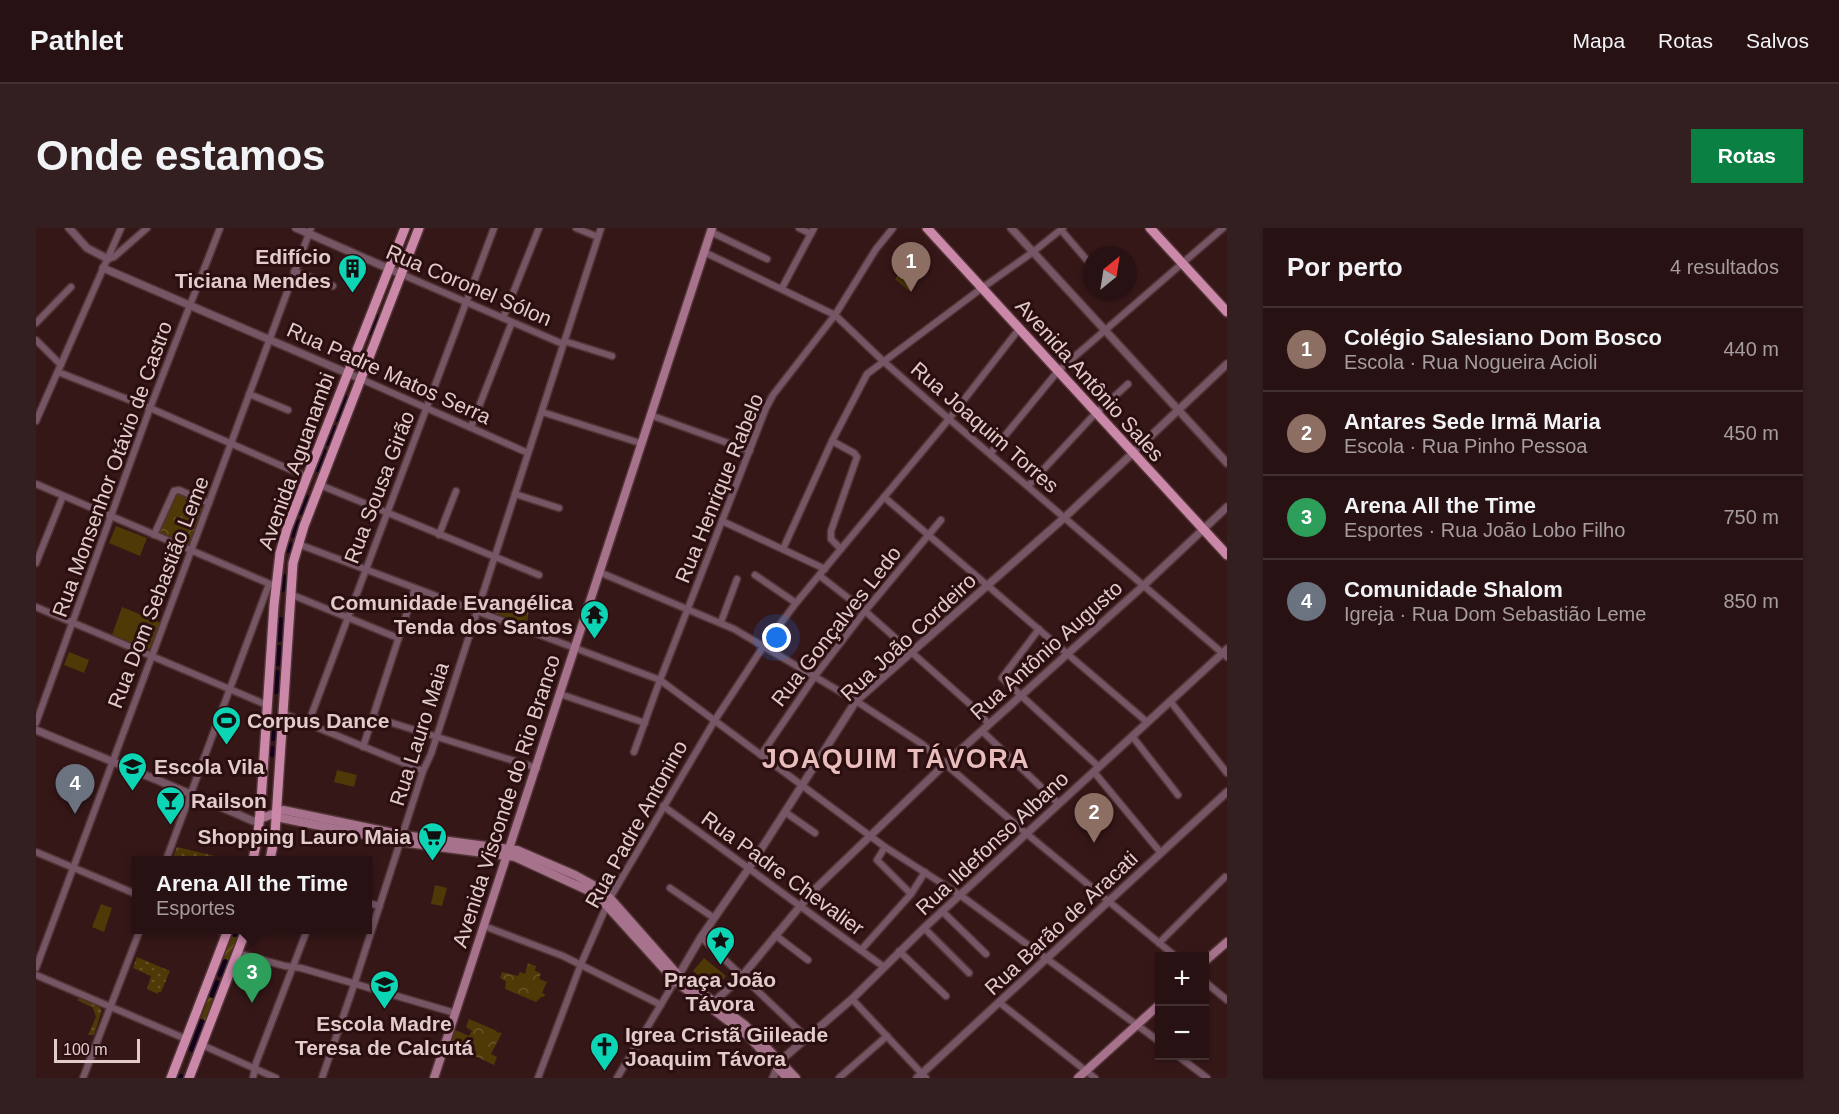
<!DOCTYPE html>
<html lang="pt">
<head>
<meta charset="utf-8">
<style>
  body { margin:0; font-family:Helvetica,sans-serif; background:#341f20; color:#f1f3f6 }
  .controls { position:absolute; right:18px; bottom:18px; display:grid; overflow:hidden; border-radius:0px; box-shadow:0 2px 4px #0004 }
  .controls button { width:54px; height:54px; display:grid; place-items:center; padding:0; border:0; border-bottom:2px solid #443132; background:#281112; color:#f1f3f6; font:30px sans-serif }
  .compass { position:absolute; left:1047px; top:18px; width:54px; height:54px; border-radius:50%; background:#281112; box-shadow:0 2px 4px #0004; rotate:30deg }
  .scale { position:absolute; left:18px; bottom:15px; width:86px; box-sizing:border-box; padding-left:6px; border:3px solid #e1cbcb; border-top:0; font-size:16px; line-height:21px; white-space:nowrap; color:#e1cbcb; -webkit-text-stroke:4px #2b0e0f; paint-order:stroke }
  .you { position:absolute; left:741px; top:410px; width:21px; height:21px; margin:-15px; border:4px solid #fff; border-radius:50%; background:#1a73e8; box-shadow:0 0 0 9px #1a73e833 }
  .badge { display:grid; place-items:center; width:39px; height:39px; border-radius:50%; background:#0b8043; color:#fff; font-size:20px; font-weight:700 }
  .pin { position:absolute; translate:-50% -50px; filter:drop-shadow(0 2px 3px #0008) }
  .pin::after { content:''; position:absolute; top:32px; width:21px; height:18px; background:inherit; clip-path:polygon(0 0,100% 0,50% 100%) }
  .popup { position:absolute; left:96px; top:628px; width:240px; height:78px; box-sizing:border-box; display:grid; place-content:center; border-radius:0px; background:#281112; filter:drop-shadow(0 2px 4px #0005); font-size:20px; white-space:nowrap; color:#a59d9f }
  .popup b { font-size:22px; color:#f1f3f6 }
  .popup::after { content:''; position:absolute; left:50%; top:100%; margin-left:-12px; border:12px solid transparent; border-top-color:#281112 }
  .list { margin:0; padding:0; list-style:none }
  h2 { display:flex; justify-content:space-between; align-items:center; height:78px; margin:0; padding:0 24px; font-size:26px }
  h2 small { font-size:20px; font-weight:400; color:#a59d9f }
  .list li { display:grid; grid-template-columns:39px 1fr auto; gap:18px; align-items:center; box-sizing:border-box; height:84px; padding:0 24px; border-top:2px solid #443132 }
  .list b { display:block; font-size:22px; white-space:nowrap }
  .list p { margin:0; font-size:20px; white-space:nowrap; color:#a59d9f }
  .list em { font-size:20px; font-style:normal; color:#a59d9f }
  .map { position:relative; flex:none; width:1191px; height:850px; overflow:hidden; border-radius:0px }
  header { display:flex; align-items:center; gap:36px; box-sizing:border-box; height:84px; padding:0 30px; background:#281112; border-bottom:2px solid #443132 }
  header strong { font-size:28px }
  nav { display:flex; gap:33px; margin-inline-start:auto; font-size:21px }
  .intro { display:flex; align-items:center; justify-content:space-between; box-sizing:border-box; height:144px; padding:0 36px }
  h1 { margin:0; font-size:42px }
  .button { padding:15px 27px; border-radius:0px; background:#0b8043; color:#fff; font-size:21px; font-weight:700 }
  main { display:flex; gap:36px; padding:0 36px }
  aside { flex:1; background:#281112; border-radius:0px; box-shadow:0 2px 4px #0004 }
  .map>svg:first-child { display:block }
</style>
</head>
<body>
<header>
<strong>Pathlet</strong>
<nav><a>Mapa</a><a>Rotas</a><a>Salvos</a></nav>
</header>
<div class="intro"><h1>Onde estamos</h1><a class="button">Rotas</a></div>
<main>
<div class="map">
<svg width="1191" height="850" viewBox="0 0 1191 850">
  <defs>
    <pattern id="grass-dots" width="8" height="8" patternUnits="userSpaceOnUse" patternTransform="scale(1.5)"><rect width="8" height="8" fill="#4f3906"/><path d="M2 2h.1M6 6h.1" fill="none" stroke="#685429" stroke-width="1.8" stroke-linecap="round"/></pattern>
    <pattern id="forest-crowns" width="20" height="18" patternUnits="userSpaceOnUse" patternTransform="scale(1.5)"><rect width="20" height="18" fill="#4f3906"/><path d="M2 6a3 3 0 1 1 6 0M12 15a3 3 0 1 1 6 0" fill="none" stroke="#685429"/></pattern>
    <pattern id="garden-furrows" width="10" height="10" patternUnits="userSpaceOnUse" patternTransform="scale(1.5)"><rect width="10" height="10" fill="#4f3906"/><path d="M-1 1l2-2M0 10L10 0M9 11l2-2" fill="none" stroke="#685429"/></pattern>
  </defs>
  <rect width="100%" height="100%" fill="#361718"/>
  <!-- grass -->
  <g fill="url(#grass-dots)">
    <polygon points="141,619 196,632 136,632"/>
    <polygon points="101,729 134,743 125,764 122,764 122,766 111,761 115,748 97,740"/>
    <polygon points="44,770 63,779 66,782 58,807 52,807 60,789 57,780 41,772"/>
  </g>
  <!-- forest -->
  <g fill="url(#forest-crowns)">
    <polygon points="139,264 168,275 153,317 122,305"/>
    <polygon points="451,369 487,370 488,379 493,379 491,397 449,381 448,378"/>
    <polygon points="492,735 500,738 499,743 505,745 503,751 511,754 506,765 509,766 508,769 505,769 500,774 469,761 470,753 464,750 466,744 482,748 484,744 489,746"/>
    <polygon points="433,791 461,803 460,804 466,805 455,826 461,829 458,837 414,816 419,802 433,808 436,803 430,799"/>
  </g>
  <!-- garden -->
  <g fill="url(#garden-furrows)">
    <polygon points="197,705 202,706 191,735 186,733"/>
    <polygon points="174,766 178,768 168,795 164,793"/>
  </g>
  <!-- pitch -->
  <g fill="#4f3906">
    <polygon points="877,28 892,40 873,63 859,51"/>
    <polygon points="140,271 150,275 143,291 133,287"/>
    <polygon points="80,298 111,310 104,328 73,315"/>
    <polygon points="86,379 125,395 114,422 76,407"/>
    <polygon points="33,424 53,432 48,445 28,437"/>
    <polygon points="301,542 321,547 318,559 298,554"/>
    <polygon points="399,657 411,660 406,678 395,676"/>
    <polygon points="65,676 76,680 68,704 56,699"/>
    <polygon points="668,730 690,748 679,761 657,743"/>
  </g>
  <g fill="none" stroke-linecap="round" stroke-linejoin="round">
    <!-- canal -->
    <g stroke="#13001a" stroke-width="6">
      <polyline points="334,104 340,89"/>
      <polyline points="301,191 309,170"/>
      <polyline points="292,215 298,200"/>
      <polyline points="282,241 288,224"/>
      <polyline points="265,284 271,270"/>
      <polyline points="257,307 261,294"/>
      <polyline points="252,322 254,317"/>
      <polyline points="246,361 248,349"/>
      <polyline points="243,411 244,392"/>
      <polyline points="242,435 243,420"/>
      <polyline points="240,463 241,445"/>
      <polyline points="237,510 238,493"/>
      <polyline points="236,526 236,521"/>
      <polyline points="199,706 201,702"/>
      <polyline points="184,746 189,734"/>
      <polyline points="176,767 181,755"/>
      <polyline points="156,821 166,794"/>
      <polyline points="144,850 145,849"/>
    </g>
    <defs>
      <g id="minor">
        <polyline points="540,0 562,9"/>
        <polyline points="763,0 775,6"/>
        <polyline points="1025,2 1056,38"/>
        <polyline points="675,4 731,31"/>
        <polyline points="668,24 799,87 847,133 913,191 1191,429"/>
        <polyline points="72,31 78,29 111,0"/>
        <polyline points="258,43 297,58"/>
        <polyline points="365,46 527,116"/>
        <polyline points="746,60 778,0"/>
        <polyline points="467,90 503,0"/>
        <polyline points="0,95 35,59"/>
        <polyline points="0,112 25,137"/>
        <polyline points="528,113 576,128"/>
        <polyline points="22,144 114,180 271,249"/>
        <polyline points="325,151 492,225"/>
        <polyline points="213,166 252,182"/>
        <polyline points="506,184 604,215"/>
        <polyline points="614,187 714,223"/>
        <polyline points="0,193 85,0"/>
        <polyline points="435,199 476,94"/>
        <polyline points="796,213 818,225 821,229 795,303 795,311 805,321"/>
        <polyline points="954,226 1022,143 1187,0"/>
        <polyline points="0,256 234,356"/>
        <polyline points="284,257 503,347"/>
        <polyline points="992,258 1056,189 1092,156"/>
        <polyline points="479,266 523,280"/>
        <polyline points="848,269 1111,494"/>
        <polyline points="686,293 789,341"/>
        <polyline points="118,307 138,263 143,262 173,275"/>
        <polyline points="403,307 420,263"/>
        <polyline points="262,316 624,452 849,619 924,667 1124,814"/>
        <polyline points="747,321 796,213 831,146 946,60 997,24 1027,0"/>
        <polyline points="0,335 27,268"/>
        <polyline points="563,344 698,401 820,473 886,516 991,606 1139,728"/>
        <polyline points="719,347 760,375"/>
        <polyline points="784,348 829,383 936,478 953,496"/>
        <polyline points="254,366 362,410"/>
        <polyline points="0,379 231,477"/>
        <polyline points="685,394 701,351"/>
        <polyline points="1003,401 966,450 1063,539"/>
        <polyline points="524,466 609,495"/>
        <polyline points="1134,473 1191,545"/>
        <polyline points="246,485 387,543"/>
        <polyline points="337,489 501,540"/>
        <polyline points="0,495 114,180 184,0"/>
        <polyline points="272,496 458,0"/>
        <polyline points="946,503 1023,576"/>
        <polyline points="1096,508 1142,567"/>
        <polyline points="327,519 379,360"/>
        <polyline points="598,524 624,452 730,180 737,167 799,87 840,21 857,0"/>
        <polyline points="725,527 779,448 829,383 905,292"/>
        <polyline points="1058,544 1125,625"/>
        <path d="M 627,578 C 701,631 774,686 848,739"/>
        <polyline points="749,584 779,605"/>
        <polyline points="849,619 841,632 875,666"/>
        <polyline points="0,624 100,666"/>
        <polyline points="130,632 233,356"/>
        <polyline points="634,660 678,690"/>
        <polyline points="332,675 344,678"/>
        <polyline points="906,683 950,726"/>
        <polyline points="448,698 527,728 625,777"/>
        <polyline points="888,700 933,745"/>
        <polyline points="182,702 191,705"/>
        <polyline points="739,707 772,732"/>
        <polyline points="665,709 771,810"/>
        <polyline points="1123,715 1189,649"/>
        <polyline points="825,722 875,666 889,644"/>
        <polyline points="863,723 910,768"/>
        <polyline points="201,725 249,738 265,740 419,785"/>
        <polyline points="0,740 275,0"/>
        <polyline points="0,747 150,811"/>
        <polyline points="1168,753 1191,772"/>
        <polyline points="816,771 890,850"/>
        <polyline points="964,775 1059,850"/>
        <polyline points="166,817 240,850"/>
        <polyline points="1142,828 1171,850"/>
        <polyline points="47,850 104,702"/>
        <polyline points="217,850 220,835 271,702"/>
        <polyline points="286,850 318,757 387,543 395,526 565,0"/>
        <polyline points="502,850 545,736 574,670 679,492 727,419 760,375 913,191 983,101"/>
        <polyline points="581,850 639,753"/>
        <polyline points="803,850 851,808"/>
      </g>
      <g id="tertiary">
        <polyline points="33,0 51,20 72,31"/>
        <polyline points="260,0 365,46"/>
        <polyline points="975,0 1191,235"/>
        <polyline points="67,40 325,151"/>
        <path d="M 0,502 C 72,532 145,561 217,593 L 224,591"/>
        <polyline points="641,750 665,709 713,640 820,473 1028,290 1191,136"/>
        <polyline points="679,773 707,747 776,664 910,535 1107,358 1191,279"/>
        <polyline points="737,850 744,833 816,771 888,700 1191,421"/>
        <polyline points="881,850 1191,564"/>
      </g>
      <g id="secondary">
        <polyline points="240,589 364,614 479,629 553,663 571,678 639,753 712,808 751,850"/>
        <polyline points="224,591 247,582 367,607 481,622 539,647 559,658 574,670 642,747 709,797 760,850"/>
        <polyline points="1168,734 1191,714"/>
        <polyline points="398,850 676,0"/>
        <polyline points="1042,850 1124,776"/>
      </g>
      <g id="primary">
        <polyline points="891,0 1191,327"/>
        <polyline points="1114,0 1191,84"/>
        <polyline points="217,632 222,606 225,574 238,377 244,325 251,301 271,249 369,0"/>
        <polyline points="234,632 239,606 257,335 268,298 383,0"/>
        <polyline points="135,850 192,702"/>
        <polyline points="153,850 210,702"/>
      </g>
    </defs>
    <!-- minor casing -->
    <use href="#minor" stroke="#513435" stroke-width="9"/>
    <!-- tertiary casing -->
    <use href="#tertiary" stroke="#513435" stroke-width="10"/>
    <!-- secondary casing -->
    <use href="#secondary" stroke="#513435" stroke-width="11"/>
    <!-- primary casing -->
    <use href="#primary" stroke="#513435" stroke-width="12"/>
    <!-- minor -->
    <use href="#minor" stroke="#765565" stroke-width="6"/>
    <!-- tertiary -->
    <use href="#tertiary" stroke="#765565" stroke-width="7"/>
    <!-- secondary -->
    <use href="#secondary" stroke="#a6728c" stroke-width="8"/>
    <!-- primary -->
    <use href="#primary" stroke="#cb88a9" stroke-width="9"/>
  </g>
  <!-- icons -->
  <defs>
    <symbol id="building-pin" viewBox="-11 -11 22 30"><path d="M0 17L-7.5 6A9.5 9.5 0 1 1 7.5 6Z" fill="#0bd5b5" stroke="#2b0e0f"/><path d="M-4-6H4V6H1V3H-1V6H-4ZM-2.5-4.3h1.7v1.8h-1.7ZM.8-4.3h1.7v1.8H.8ZM-2.5-1h1.7V.8h-1.7ZM.8-1h1.7V.8H.8Z" fill="#111"/></symbol>
    <symbol id="temple-pin" viewBox="-11 -11 22 30"><path d="M0 17L-7.5 6A9.5 9.5 0 1 1 7.5 6Z" fill="#0bd5b5" stroke="#2b0e0f"/><path d="M0-6L5-2H3V0L6.5 2.5H4V6H1.5V3h-3V6H-4V2.5H-6.5L-3 0V-2H-5Z" fill="#111"/></symbol>
    <symbol id="stadium-pin" viewBox="-11 -11 22 30"><path d="M0 17L-7.5 6A9.5 9.5 0 1 1 7.5 6Z" fill="#0bd5b5" stroke="#2b0e0f"/><path d="M0-5a6.5 5 0 1 0 0 10a6.5 5 0 1 0 0-10ZM-3.5-1.8h7v3.6h-7Z" fill="#111"/></symbol>
    <symbol id="school-pin" viewBox="-11 -11 22 30"><path d="M0 17L-7.5 6A9.5 9.5 0 1 1 7.5 6Z" fill="#0bd5b5" stroke="#2b0e0f"/><path d="M0-5L7-2L0 1L-7-2ZM-4 1L0 2.5L4 1V4Q0 6-4 4Z" fill="#111"/></symbol>
    <symbol id="bar-pin" viewBox="-11 -11 22 30"><path d="M0 17L-7.5 6A9.5 9.5 0 1 1 7.5 6Z" fill="#0bd5b5" stroke="#2b0e0f"/><path d="M-6-5H6L.8 .8V4.5H3.5V6h-7V4.5H-.8V.8Z" fill="#111"/></symbol>
    <symbol id="supermarket-pin" viewBox="-11 -11 22 30"><path d="M0 17L-7.5 6A9.5 9.5 0 1 1 7.5 6Z" fill="#0bd5b5" stroke="#2b0e0f"/><path d="M-6-5.5h2.5l.6 2H6L4.5 2H-2.5L-4.4-4H-6ZM-1.5 3.2a1.3 1.3 0 1 0 .1 0ZM3 3.2a1.3 1.3 0 1 0 .1 0Z" fill="#111"/></symbol>
    <symbol id="sight-pin" viewBox="-11 -11 22 30"><path d="M0 17L-7.5 6A9.5 9.5 0 1 1 7.5 6Z" fill="#0bd5b5" stroke="#2b0e0f"/><path d="M0-6L1.8-2.2L6-1.7L2.9 1.2L3.7 5.4L0 3.3L-3.7 5.4L-2.9 1.2L-6-1.7L-1.8-2.2Z" fill="#111"/></symbol>
    <symbol id="church-pin" viewBox="-11 -11 22 30"><path d="M0 17L-7.5 6A9.5 9.5 0 1 1 7.5 6Z" fill="#0bd5b5" stroke="#2b0e0f"/><path d="M-1.2-6h2.4v3.5h3.3v2.4h-3.3V6h-2.4V-.1h-3.3v-2.4h3.3Z" fill="#111"/></symbol>
  </defs>
  <g fill-rule="evenodd">
    <use href="#building-pin" x="300" y="24" width="33" height="45"/>
    <use href="#temple-pin" x="542" y="370" width="33" height="45"/>
    <use href="#stadium-pin" x="174" y="476" width="33" height="45"/>
    <use href="#school-pin" x="80" y="522" width="33" height="45"/>
    <use href="#bar-pin" x="118" y="556" width="33" height="45"/>
    <use href="#supermarket-pin" x="380" y="592" width="33" height="45"/>
    <use href="#sight-pin" x="668" y="696" width="33" height="45"/>
    <use href="#school-pin" x="332" y="740" width="33" height="45"/>
    <use href="#church-pin" x="552" y="802" width="33" height="45"/>
  </g>
  <g text-anchor="middle" dominant-baseline="central" stroke-width="6" stroke-linejoin="round" paint-order="stroke">
    <!-- poi labels -->
    <g font-size="21" font-weight="bold" fill="#e1cbcb" stroke="#2b0e0f" text-anchor="start">
      <text x="295" y="28" text-anchor="end">Edifício<tspan x="295" dy="24">Ticiana Mendes</tspan></text>
      <text x="537" y="374" text-anchor="end">Comunidade Evangélica<tspan x="537" dy="24">Tenda dos Santos</tspan></text>
      <text x="211" y="492">Corpus Dance</text>
      <text x="118" y="538">Escola Vila</text>
      <text x="155" y="572">Railson</text>
      <text x="375" y="608" text-anchor="end">Shopping Lauro Maia</text>
      <text x="684" y="751" text-anchor="middle">Praça João<tspan x="684" dy="24">Távora</tspan></text>
      <text x="348" y="795" text-anchor="middle">Escola Madre<tspan x="348" dy="24">Teresa de Calcutá</tspan></text>
      <text x="589" y="806">Igrea Cristã Giileade<tspan x="589" dy="24">Joaquim Távora</tspan></text>
    </g>
    <!-- street labels -->
    <g font-size="21" fill="#e1cbcb" stroke="#2b0e0f">
      <text transform="translate(433 57) rotate(23)">Rua Coronel Sólon</text>
      <text transform="translate(353 145) rotate(24)">Rua Padre Matos Serra</text>
      <text transform="translate(1054 152) rotate(48)">Avenida Antônio Sales</text>
      <text transform="translate(949 199) rotate(41)">Rua Joaquim Torres</text>
      <text transform="translate(260 233) rotate(-70)">Avenida Aguanambi</text>
      <text transform="translate(76 241) rotate(-70)">Rua Monsenhor Otávio de Castro</text>
      <text transform="translate(343 259) rotate(-69)">Rua Sousa Girão</text>
      <text transform="translate(683 260) rotate(-68)">Rua Henrique Rabelo</text>
      <text transform="translate(122 364) rotate(-69)">Rua Dom Sebastião Leme</text>
      <text transform="translate(800 398) rotate(-52)">Rua Gonçalves Ledo</text>
      <text transform="translate(872 409) rotate(-43)">Rua João Cordeiro</text>
      <text transform="translate(1010 422) rotate(-42)">Rua Antônio Augusto</text>
      <text transform="translate(383 506) rotate(-72)">Rua Lauro Maia</text>
      <text transform="translate(470 573) rotate(-72)">Avenida Visconde do Rio Branco</text>
      <text transform="translate(600 596) rotate(-61)">Rua Padre Antonino</text>
      <text transform="translate(956 615) rotate(-43)">Rua Ildefonso Albano</text>
      <text transform="translate(747 645) rotate(36)">Rua Padre Chevalier</text>
      <text transform="translate(1025 695) rotate(-43)">Rua Barão de Aracati</text>
    </g>
    <!-- district labels -->
    <g font-size="27" font-weight="bold" letter-spacing="1.5" fill="#e8bdbc" stroke="#2b0e0f">
      <text x="860" y="531">JOAQUIM TÁVORA</text>
    </g>
  </g>
</svg>
<div class="controls">
<button>+</button>
<button>−</button>
</div>
<svg class="compass" viewBox="-18 -18 36 36"><path d="M0-13l5 13h-10z" fill="#e53935"/><path d="M0 13l5-13h-10z" fill="#a59d9f"/></svg>
<div class="scale">100 m</div>
<div class="you"></div>
<div class="pin badge" style="left:875px;top:64px;background:#8d6e63">1</div>
<div class="pin badge" style="left:1058px;top:615px;background:#8d6e63">2</div>
<div class="pin badge" style="left:216px;top:775px;background:#2e9e5b">3</div>
<div class="popup"><b>Arena All the Time</b>Esportes</div>
<div class="pin badge" style="left:39px;top:586px;background:#6b7280">4</div>
</div>
<aside>
<h2>Por perto<small>4 resultados</small></h2>
<ul class="list">
<li><span class="badge" style="background:#8d6e63">1</span><div><b>Colégio Salesiano Dom Bosco</b><p>Escola · Rua Nogueira Acioli</p></div><em>440 m</em></li>
<li><span class="badge" style="background:#8d6e63">2</span><div><b>Antares Sede Irmã Maria</b><p>Escola · Rua Pinho Pessoa</p></div><em>450 m</em></li>
<li><span class="badge" style="background:#2e9e5b">3</span><div><b>Arena All the Time</b><p>Esportes · Rua João Lobo Filho</p></div><em>750 m</em></li>
<li><span class="badge" style="background:#6b7280">4</span><div><b>Comunidade Shalom</b><p>Igreja · Rua Dom Sebastião Leme</p></div><em>850 m</em></li>
</ul>
</aside>
</main>
</body>
</html>
